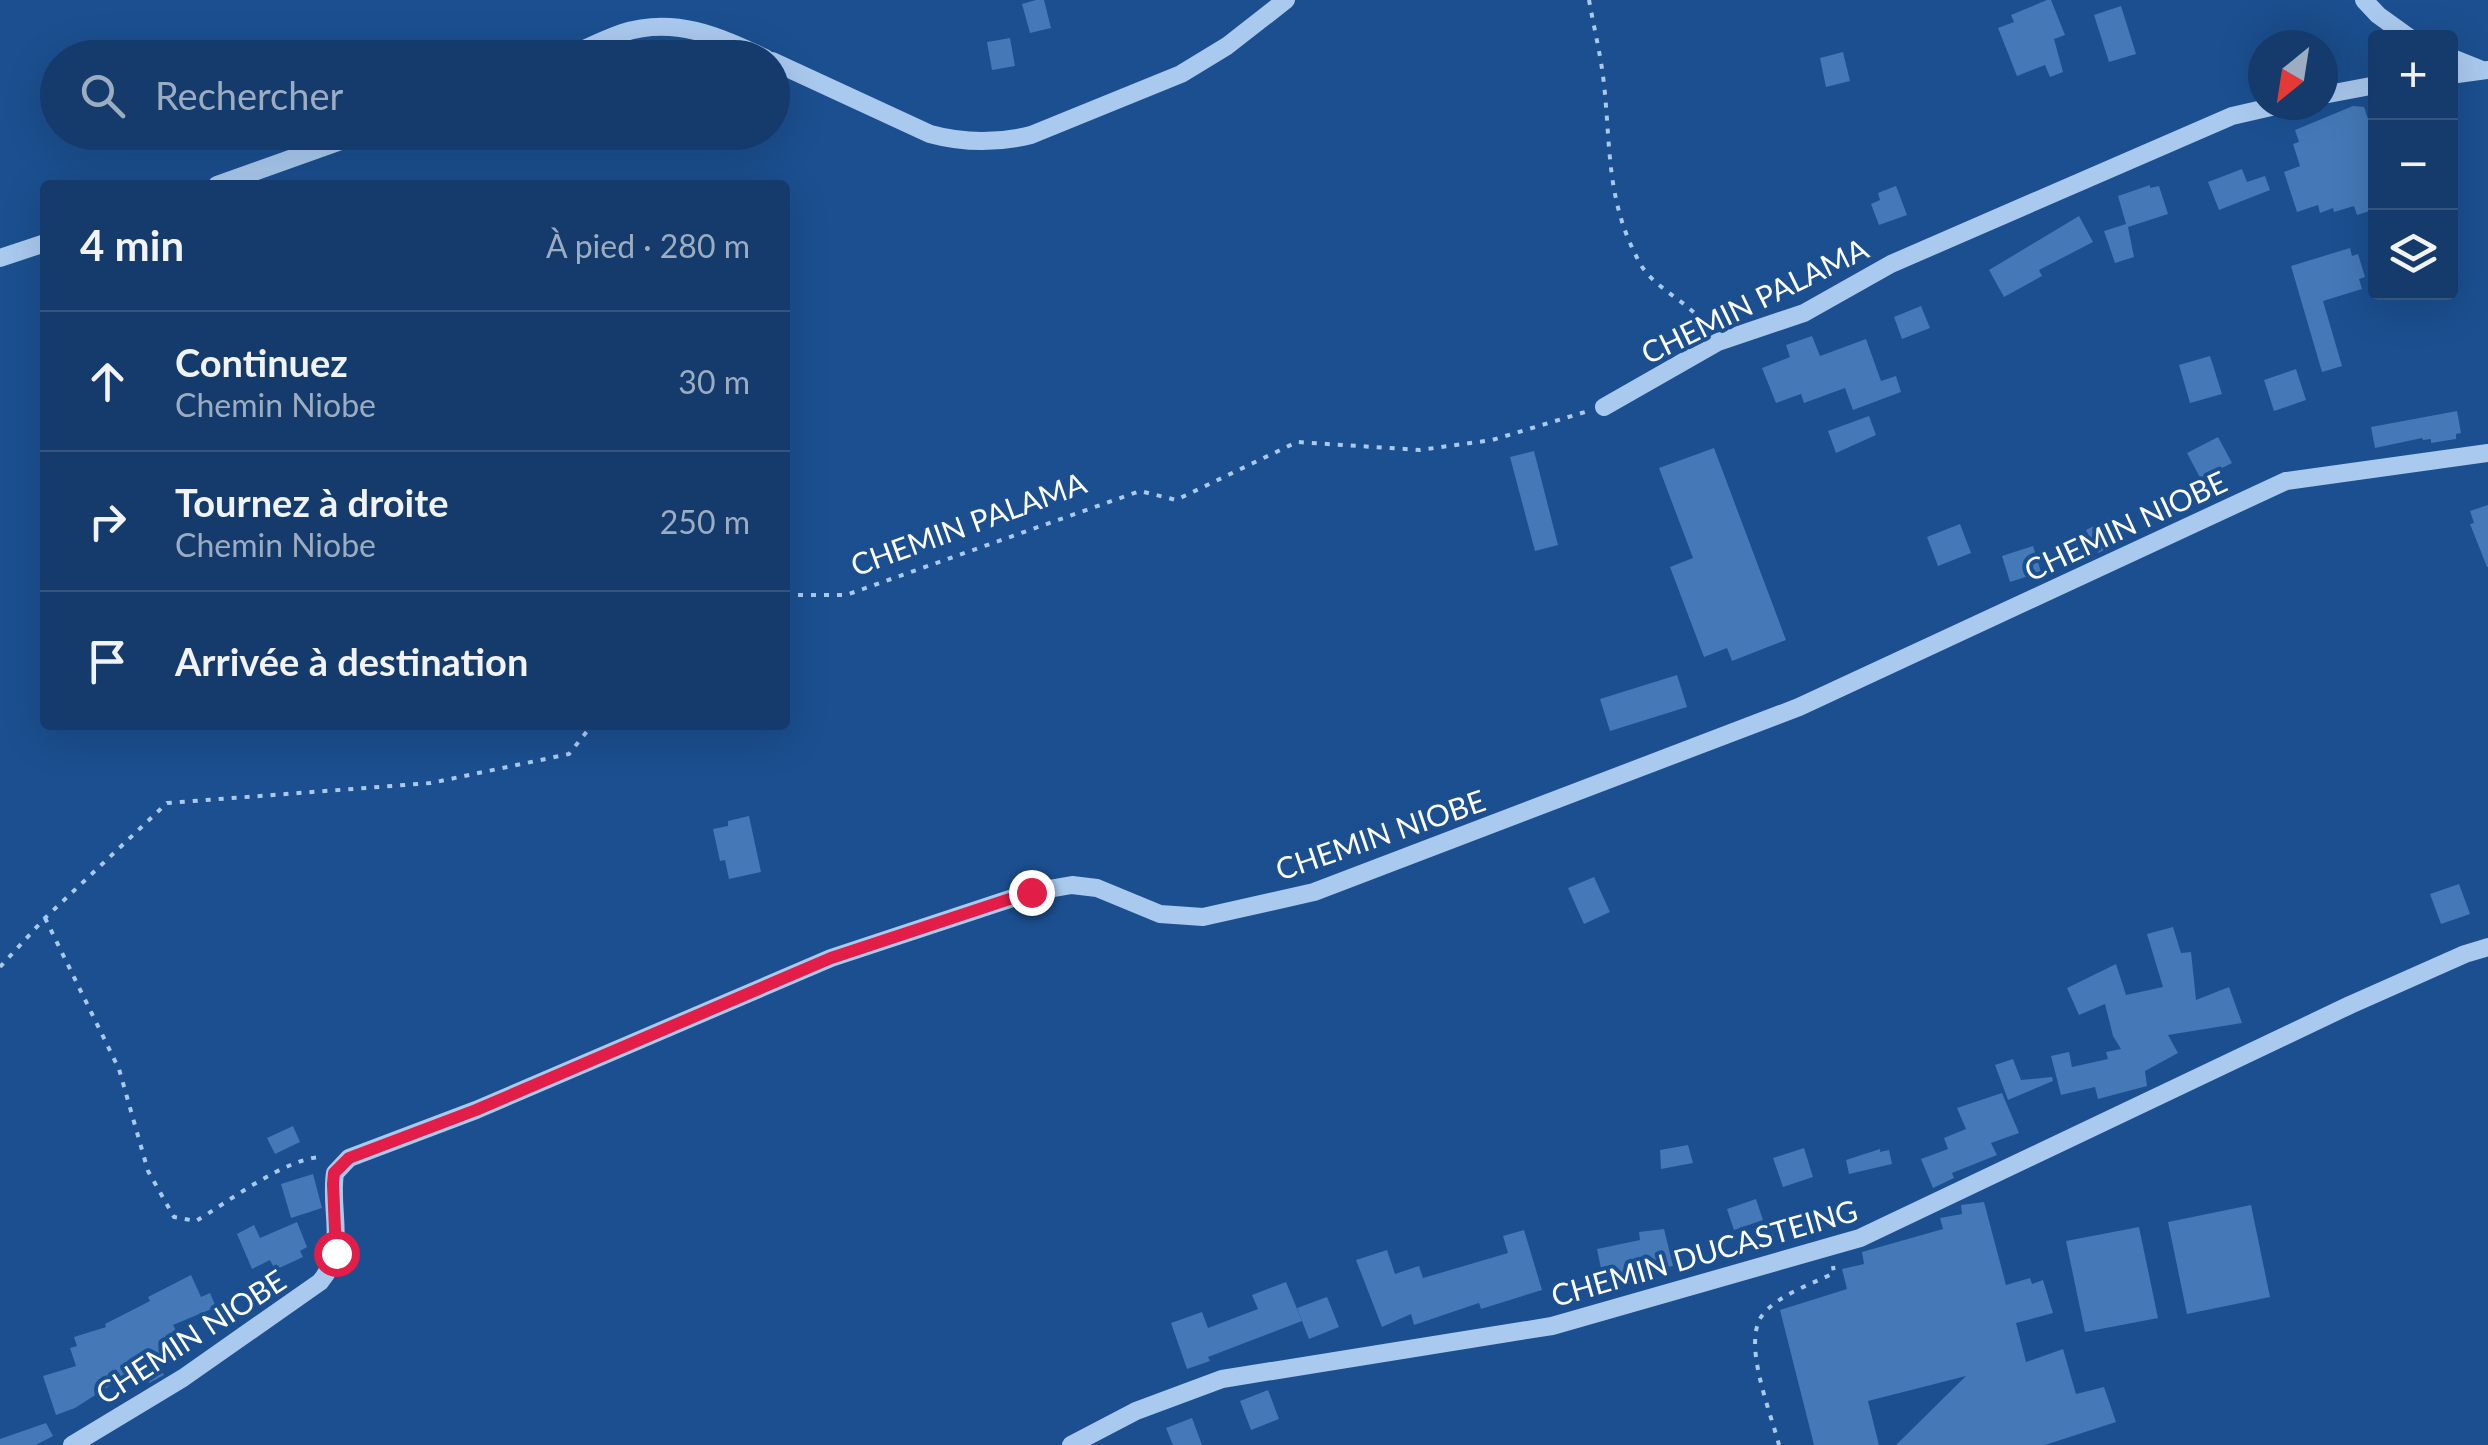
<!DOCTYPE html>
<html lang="fr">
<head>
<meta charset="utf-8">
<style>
  body { margin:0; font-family:Lato,sans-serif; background:#214673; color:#f1f3f6 }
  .controls { position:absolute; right:30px; top:30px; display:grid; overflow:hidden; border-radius:10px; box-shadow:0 10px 40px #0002 }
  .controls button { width:90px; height:90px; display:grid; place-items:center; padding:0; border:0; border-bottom:2px solid #33557e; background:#143b6b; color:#f1f3f6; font:50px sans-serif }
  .compass { position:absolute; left:2248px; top:30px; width:90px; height:90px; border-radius:50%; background:#143b6b; box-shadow:0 10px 40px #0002; rotate:210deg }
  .stop { position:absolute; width:30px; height:30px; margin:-22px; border:8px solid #e11d48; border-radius:50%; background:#fff }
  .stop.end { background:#e11d48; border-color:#fff; box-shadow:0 2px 10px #0008 }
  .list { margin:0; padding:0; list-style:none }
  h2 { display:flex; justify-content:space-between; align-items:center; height:130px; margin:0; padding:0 40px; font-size:42px }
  h2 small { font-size:32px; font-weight:400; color:#9dadc1 }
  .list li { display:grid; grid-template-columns:65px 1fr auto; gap:30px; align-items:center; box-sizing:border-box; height:140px; padding:0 40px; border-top:2px solid #33557e }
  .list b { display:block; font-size:38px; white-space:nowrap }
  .list p { margin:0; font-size:32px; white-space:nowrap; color:#9dadc1 }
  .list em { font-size:32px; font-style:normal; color:#9dadc1 }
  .icon { flex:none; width:55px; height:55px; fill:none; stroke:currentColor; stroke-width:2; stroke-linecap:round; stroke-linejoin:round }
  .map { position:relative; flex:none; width:2488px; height:1445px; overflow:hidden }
  .search { position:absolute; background:#143b6b; box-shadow:0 10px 40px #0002; left:40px; top:40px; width:750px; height:110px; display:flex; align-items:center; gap:25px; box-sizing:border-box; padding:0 35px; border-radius:55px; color:#9dadc1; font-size:38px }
  .panel { position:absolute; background:#143b6b; box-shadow:0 10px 40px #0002; left:40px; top:180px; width:750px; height:550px; border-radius:10px }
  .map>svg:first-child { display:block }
</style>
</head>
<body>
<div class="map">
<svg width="2488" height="1445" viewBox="0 0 2488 1445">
  <rect width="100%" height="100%" fill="#1b4f8f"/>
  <!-- building -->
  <g fill="#4478b7">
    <polygon points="1036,0 1044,0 1051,28 1030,33 1022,4"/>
    <polygon points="2047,0 2051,0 2065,35 2054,39 2063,72 2050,77 2045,65 2017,76 1998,28 2014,22 2011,15"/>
    <polygon points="2121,6 2136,54 2109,62 2094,15"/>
    <polygon points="1010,38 1015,66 992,70 987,42"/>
    <polygon points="1843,52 1850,81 1826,87 1820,58"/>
    <polygon points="2353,106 2364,107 2376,143 2376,209 2357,215 2354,206 2334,212 2333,208 2320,213 2318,205 2297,212 2284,172 2300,166 2293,144 2299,142 2295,130"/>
    <polygon points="2242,169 2247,182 2265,176 2270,190 2219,210 2208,182"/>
    <polygon points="2150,185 2150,188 2159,186 2168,214 2128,227 2134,257 2115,263 2104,231 2126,224 2118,196"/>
    <polygon points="1896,186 1907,215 1879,225 1871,204 1880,200 1878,193"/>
    <polygon points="2079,216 2093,242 2039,270 2042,276 2004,297 1989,270"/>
    <polygon points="2350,248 2352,256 2358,254 2365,277 2359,279 2362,289 2323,301 2342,366 2322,372 2291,266"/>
    <polygon points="1921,306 1930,328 1902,339 1894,317"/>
    <polygon points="1812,336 1820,356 1866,339 1881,381 1896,376 1901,392 1853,410 1845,388 1804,403 1801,394 1776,403 1762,368 1790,357 1786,345"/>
    <polygon points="2210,356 2222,394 2190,403 2179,365"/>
    <polygon points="2296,369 2306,400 2274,411 2264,380"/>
    <polygon points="2457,411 2461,433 2456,434 2456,439 2431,443 2431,439 2423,440 2422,438 2375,448 2371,427"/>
    <polygon points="1869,416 1876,435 1836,453 1828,431"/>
    <polygon points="2218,437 2232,463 2220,469 2223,475 2204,485 2187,453"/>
    <polygon points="1714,448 1786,640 1732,661 1727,648 1704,657 1670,567 1693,558 1659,468"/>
    <polygon points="1534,451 1558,545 1535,551 1510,457"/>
    <polygon points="2488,505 2488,567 2487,567 2470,524 2474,523 2470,511"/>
    <polygon points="2111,517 2123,541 2098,553 2086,530"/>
    <polygon points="1960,524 1971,553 1938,566 1927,537"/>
    <polygon points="2033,546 2041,572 2010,582 2002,556"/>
    <polygon points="1677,675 1687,707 1610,731 1600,699"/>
    <polygon points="749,816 761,872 729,879 725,860 720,861 713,829 728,826 728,821"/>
    <polygon points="1594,877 1610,912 1584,924 1568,888"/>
    <polygon points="2459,884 2470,914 2441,924 2430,894"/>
    <polygon points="2173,927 2181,953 2191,952 2196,1000 2229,987 2242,1023 2168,1035 2178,1053 2145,1071 2147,1086 2098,1099 2095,1087 2061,1095 2051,1056 2069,1052 2072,1067 2108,1059 2106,1052 2121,1049 2113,1036 2105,1004 2079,1015 2067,988 2116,964 2126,995 2163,987 2147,934"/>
    <polygon points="2013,1059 2021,1080 2052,1077 2053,1081 2008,1100 1995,1065"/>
    <polygon points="2002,1093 2019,1133 1991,1143 1997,1155 1952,1173 1954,1178 1933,1188 1921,1159 1948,1149 1944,1138 1966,1129 1957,1108"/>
    <polygon points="293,1126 300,1142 275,1154 267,1138"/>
    <polygon points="1688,1145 1693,1163 1661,1169 1660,1150"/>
    <polygon points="1804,1148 1813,1177 1783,1187 1773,1158"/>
    <polygon points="1880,1149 1880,1152 1889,1150 1892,1164 1849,1174 1846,1160"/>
    <polygon points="313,1174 322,1208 291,1218 281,1184"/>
    <polygon points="1756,1199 1763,1220 1734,1230 1727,1209"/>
    <polygon points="1984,1202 2006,1285 2030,1278 2032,1284 2043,1280 2053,1313 2016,1323 2026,1362 2063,1349 2076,1394 2104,1387 2116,1422 2045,1445 1896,1445 1966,1376 1868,1401 1879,1445 1814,1445 1780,1310 1847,1289 1842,1269 1864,1264 1862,1252 1943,1229 1940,1218 1962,1214 1961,1205"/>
    <polygon points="2251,1205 2270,1297 2187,1314 2168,1222"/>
    <polygon points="297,1222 307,1247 300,1251 303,1257 275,1270 270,1260 252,1269 237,1234 254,1225 260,1238"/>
    <polygon points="2139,1227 2158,1318 2085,1332 2066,1241"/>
    <polygon points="1664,1229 1673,1266 1603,1278 1597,1249 1640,1240 1639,1232"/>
    <polygon points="1524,1230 1542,1290 1481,1309 1479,1303 1414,1325 1411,1314 1382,1327 1356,1260 1387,1250 1395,1274 1419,1266 1423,1278 1508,1253 1503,1236"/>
    <polygon points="191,1275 201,1297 210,1293 216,1307 173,1325 188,1353 160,1368 164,1375 149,1383 142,1371 114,1383 75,1408 56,1415 43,1376 76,1366 70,1348 77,1346 74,1337 106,1327 105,1324 150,1301 148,1297"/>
    <polygon points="1286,1282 1302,1321 1208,1357 1210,1361 1187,1369 1171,1323 1202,1312 1208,1328 1258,1309 1252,1295"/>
    <polygon points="1327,1297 1339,1327 1309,1339 1297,1308"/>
    <polygon points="1268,1390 1279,1419 1251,1430 1240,1401"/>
    <polygon points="1192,1418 1202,1445 1173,1445 1166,1428"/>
    <polygon points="46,1423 53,1436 36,1445 0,1445 0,1439"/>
  </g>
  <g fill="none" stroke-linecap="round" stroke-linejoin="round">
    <!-- path -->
    <g stroke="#a9c9ee" stroke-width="4" stroke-dasharray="5 8" stroke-linecap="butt">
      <path d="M 1589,0 C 1594,28 1601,56 1604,84 C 1611,150 1606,203 1641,265 C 1655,289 1691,303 1708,328"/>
      <polyline points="785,595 846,595 1140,491 1176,500 1297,442 1420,450 1492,440 1585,412"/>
      <path d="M 45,918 L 119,1069 L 148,1171 L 174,1217 L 196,1221 C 228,1202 288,1156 324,1157"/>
      <polyline points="0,967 45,918 167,803 431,783 569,754 592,725"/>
      <path d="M 1779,1445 C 1771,1413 1743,1346 1761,1317 C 1775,1296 1812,1284 1834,1273 L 1833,1266"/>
    </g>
    <!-- minor -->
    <g stroke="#a9c9ee" stroke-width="18">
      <polyline points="2364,0 2378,15 2410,38"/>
      <polyline points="2450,57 2480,69"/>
      <path d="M 563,58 C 583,50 602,40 622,33 C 674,16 718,36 765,58"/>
      <path d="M 772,61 L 930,134 C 963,143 999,143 1031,135 L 1181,74 L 1227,46 L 1286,0"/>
      <polyline points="2450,75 2488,70"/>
      <polyline points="2323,95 2376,85"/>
      <polyline points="217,185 366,132"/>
      <polyline points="0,258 45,243"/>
      <polyline points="1604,407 1718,342 1804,313 1891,264 2232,116 2280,105"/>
      <path d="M 72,1445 L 183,1378 L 320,1282 C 348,1250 329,1211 335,1173 L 349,1158 L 476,1110 L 831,958 L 1031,892 L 1072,885 L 1097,888 L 1160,914 L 1203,917 L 1314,892 L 1799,707 L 2286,481 L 2488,453"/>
      <polyline points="1071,1445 1136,1411 1222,1379 1552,1326 1860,1238 2350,1005 2465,954 2488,947"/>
    </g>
  </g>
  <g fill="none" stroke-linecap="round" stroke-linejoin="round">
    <!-- route -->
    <polyline stroke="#e11d48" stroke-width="12" points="336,1253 333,1184 334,1173 349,1158 476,1110 831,958 1031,892"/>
  </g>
  <g text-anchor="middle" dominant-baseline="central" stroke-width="8" stroke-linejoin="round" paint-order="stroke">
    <!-- street labels -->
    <g font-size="30" fill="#fff" stroke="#1b4f8f">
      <text transform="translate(1754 300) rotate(-26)">CHEMIN PALAMA</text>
      <text transform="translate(968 523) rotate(-20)">CHEMIN PALAMA</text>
      <text transform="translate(2125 525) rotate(-25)">CHEMIN NIOBE</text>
      <text transform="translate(1380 834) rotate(-19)">CHEMIN NIOBE</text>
      <text transform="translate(1704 1252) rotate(-16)">CHEMIN DUCASTEING</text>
      <text transform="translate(190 1336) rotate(-33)">CHEMIN NIOBE</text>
    </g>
  </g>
</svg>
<div class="controls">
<button>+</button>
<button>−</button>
<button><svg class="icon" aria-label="layers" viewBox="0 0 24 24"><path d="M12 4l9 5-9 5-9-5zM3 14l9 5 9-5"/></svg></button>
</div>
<svg class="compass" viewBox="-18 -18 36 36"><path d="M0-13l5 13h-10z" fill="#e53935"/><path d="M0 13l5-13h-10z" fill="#9dadc1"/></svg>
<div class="stop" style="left:336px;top:1253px"></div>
<div class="stop end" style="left:1031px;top:892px"></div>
<div class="search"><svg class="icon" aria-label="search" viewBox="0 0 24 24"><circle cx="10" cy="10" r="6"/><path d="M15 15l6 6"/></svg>Rechercher</div>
<section class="panel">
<h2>4 min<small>À pied · 280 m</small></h2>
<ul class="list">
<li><svg class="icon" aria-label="ahead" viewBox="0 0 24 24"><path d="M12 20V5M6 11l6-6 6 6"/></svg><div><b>Continuez</b><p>Chemin Niobe</p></div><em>30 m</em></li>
<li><svg class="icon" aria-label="right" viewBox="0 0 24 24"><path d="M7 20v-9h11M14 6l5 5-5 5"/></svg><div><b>Tournez à droite</b><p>Chemin Niobe</p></div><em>250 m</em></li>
<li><svg class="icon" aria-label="arrive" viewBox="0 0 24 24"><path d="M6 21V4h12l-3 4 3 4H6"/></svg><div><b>Arrivée à destination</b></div></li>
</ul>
</section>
</div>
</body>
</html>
